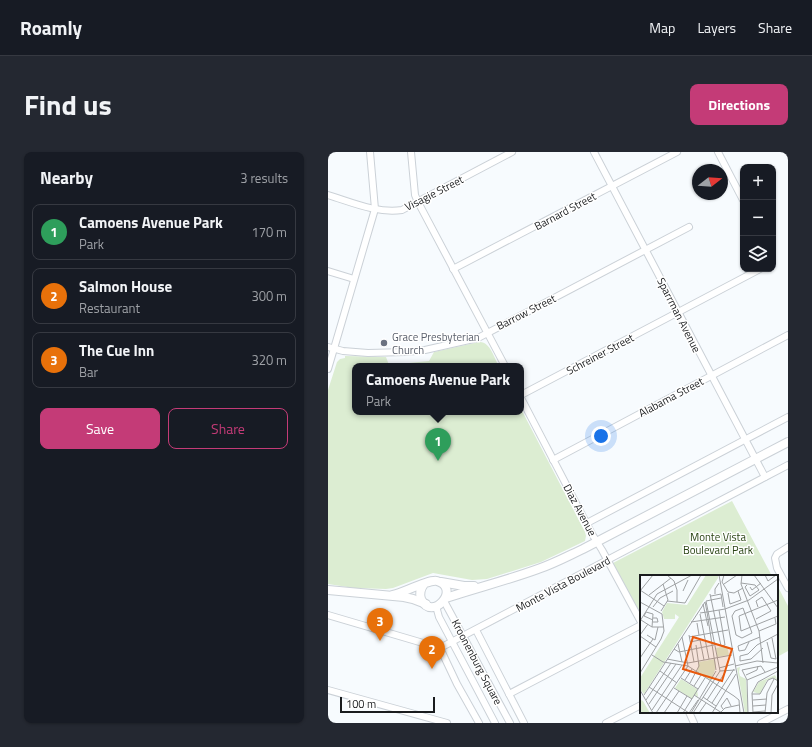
<!DOCTYPE html>
<html lang="en">
<head>
<meta charset="utf-8">
<style>
  body { margin:0; font-family:"Titillium Web",sans-serif; background:#242831; color:#f1f3f6 }
  .controls { position:absolute; right:12px; top:12px; display:grid; overflow:hidden; border-radius:8px; box-shadow:0 1px 3px #0004 }
  .controls button { width:36px; height:36px; display:grid; place-items:center; padding:0; border:0; border-bottom:1px solid #363941; background:#171b24; color:#f1f3f6; font:20px sans-serif }
  .compass { position:absolute; left:364px; top:12px; width:36px; height:36px; border-radius:50%; background:#171b24; box-shadow:0 1px 3px #0004; rotate:73deg }
  .scale { position:absolute; left:12px; bottom:10px; width:95px; box-sizing:border-box; padding-left:4px; border:2px solid #1a1c1e; border-top:0; font-size:11px; line-height:14px; white-space:nowrap; color:#1a1c1e; -webkit-text-stroke:3px #fff; paint-order:stroke }
  .you { position:absolute; left:273px; top:284px; width:14px; height:14px; margin:-10px; border:3px solid #fff; border-radius:50%; background:#1a73e8; box-shadow:0 0 0 6px #1a73e833 }
  .badge { display:grid; place-items:center; width:26px; height:26px; border-radius:50%; background:#c43b77; color:#fff; font-size:13px; font-weight:700 }
  .pin { position:absolute; translate:-50% -33px; filter:drop-shadow(0 1px 2px #0008) }
  .pin::after { content:''; position:absolute; top:21px; width:14px; height:12px; background:inherit; clip-path:polygon(0 0,100% 0,50% 100%) }
  .popup { position:absolute; left:24px; top:211px; width:172px; height:52px; box-sizing:border-box; display:grid; place-content:center; border-radius:8px; background:#171b24; filter:drop-shadow(0 1px 3px #0005); font-size:13px; white-space:nowrap; color:#9ea1a6 }
  .popup b { font-size:15px; color:#f1f3f6 }
  .popup::after { content:''; position:absolute; left:50%; top:100%; margin-left:-8px; border:8px solid transparent; border-top-color:#171b24 }
  .list { margin:0; padding:0; list-style:none }
  h2 { display:flex; justify-content:space-between; align-items:center; height:52px; margin:0; padding:0 16px; font-size:17px }
  h2 small { font-size:13px; font-weight:400; color:#9ea1a6 }
  .list li { display:grid; grid-template-columns:26px 1fr auto; gap:12px; align-items:center; box-sizing:border-box; height:56px; margin:0 8px 8px; padding:0 8px; border:1px solid #363941; border-radius:8px }
  .list b { display:block; font-size:15px; white-space:nowrap }
  .list p { margin:0; font-size:13px; white-space:nowrap; color:#9ea1a6 }
  .list em { font-size:13px; font-style:normal; color:#9ea1a6 }
  .actions { display:flex; gap:8px; padding:12px 16px }
  .actions a { flex:1; padding:9px 0; border:1px solid #c43b77; border-radius:8px; text-align:center; font-size:14px; color:#c43b77 }
  .actions .main { background:#c43b77; color:#fff }
  .icon { flex:none; width:22px; height:22px; fill:none; stroke:currentColor; stroke-width:2; stroke-linecap:round; stroke-linejoin:round }
  .map { position:relative; flex:none; width:460px; height:571px; overflow:hidden; border-radius:8px }
  header { display:flex; align-items:center; gap:24px; box-sizing:border-box; height:56px; padding:0 20px; background:#171b24; border-bottom:1px solid #363941 }
  header strong { font-size:19px }
  nav { display:flex; gap:22px; margin-inline-start:auto; font-size:14px }
  .intro { display:flex; align-items:center; justify-content:space-between; box-sizing:border-box; height:96px; padding:0 24px }
  h1 { margin:0; font-size:28px }
  .button { padding:10px 18px; border-radius:8px; background:#c43b77; color:#fff; font-size:14px; font-weight:700 }
  main { display:flex; gap:24px; padding:0 24px }
  aside { flex:1; background:#171b24; border-radius:8px; box-shadow:0 1px 3px #0004 }
  .map>svg:first-child { display:block }
</style>
</head>
<body>
<header>
<strong>Roamly</strong>
<nav><a>Map</a><a>Layers</a><a>Share</a></nav>
</header>
<div class="intro"><h1>Find us</h1><a class="button">Directions</a></div>
<main>
<aside>
<h2>Nearby<small>3 results</small></h2>
<ul class="list">
<li><span class="badge" style="background:#2e9e5b">1</span><div><b>Camoens Avenue Park</b><p>Park</p></div><em>170 m</em></li>
<li><span class="badge" style="background:#e8710a">2</span><div><b>Salmon House</b><p>Restaurant</p></div><em>300 m</em></li>
<li><span class="badge" style="background:#e8710a">3</span><div><b>The Cue Inn</b><p>Bar</p></div><em>320 m</em></li>
</ul>
<div class="actions"><a class="main">Save</a><a>Share</a></div>
</aside>
<div class="map">
<svg width="460" height="571" viewBox="0 0 460 571">
  <rect width="100%" height="100%" fill="#f7fbfe"/>
  <!-- green -->
  <g fill="#dcedd2">
    <path d="M 151,190 C 162,189 166,206 171,214 L 27,214 L 27,260 L 193,260 L 193,257 L 257,380 L 258,384 L 257,389 L 213,410 L 159,427 L 144,428 L 105,421 L 65,436 L 58,437 L 26,436 L 0,432 L 0,238 L 9,210 L 12,207 L 17,206 L 17,204 L 58,205 L 61,213 L 101,209 L 106,200 Z"/>
    <polygon points="404,349 444,424 313,424 313,463 285,411"/>
    <polygon points="449,433 460,454 460,499 449,505"/>
  </g>
  <g fill="none" stroke-linecap="round" stroke-linejoin="round">
    <defs>
      <g id="minor">
        <polyline points="83,0 87,43 90,50 177,214"/>
        <polyline points="266,0 437,325"/>
        <polyline points="390,0 415,48"/>
        <path d="M 0,43 C 23,50 50,62 74,58 L 184,0"/>
        <polyline points="125,117 349,0"/>
        <polyline points="0,119 26,127"/>
        <polyline points="0,195 15,199 40,201 78,200 97,198 150,186 361,75"/>
        <polyline points="0,217 47,57 42,0"/>
        <polyline points="193,243 432,117"/>
        <polyline points="193,246 264,382 274,398 313,470"/>
        <polyline points="225,308 460,183"/>
        <polyline points="259,371 460,265"/>
        <polyline points="460,395 449,402 447,406 449,416 460,436"/>
        <polyline points="116,449 182,571"/>
        <polyline points="108,454 111,465 167,571"/>
        <polyline points="0,463 112,496 460,313"/>
        <polyline points="148,478 196,571"/>
        <polyline points="112,496 129,532 151,571"/>
        <polyline points="0,538 119,571"/>
        <polyline points="181,542 313,473"/>
        <polyline points="361,560 366,571"/>
        <polyline points="278,571 313,553"/>
        <polyline points="433,571 460,557"/>
      </g>
      <g id="major">
        <polyline points="113,430 136,434 146,434"/>
        <polyline points="0,438 76,445 85,447 98,452"/>
        <path d="M 65,443 C 74,441 102,427 109,429 C 134,436 104,471 93,447 C 91,441 93,436 96,432"/>
        <path d="M 118,446 C 148,436 180,428 210,417 C 225,412 240,404 255,397 L 460,290"/>
      </g>
    </defs>
    <!-- minor casing -->
    <use href="#minor" stroke="#cbd1d7" stroke-width="8"/>
    <!-- major casing -->
    <use href="#major" stroke="#cbd1d7" stroke-width="10"/>
    <!-- minor -->
    <use href="#minor" stroke="#fff" stroke-width="6"/>
    <!-- major -->
    <use href="#major" stroke="#fff" stroke-width="8"/>
  </g>
  <!-- markers -->
  <circle fill="#6b7280" stroke="#fff" stroke-width="1.5" cx="56" cy="191" r="4"/>
  <g text-anchor="middle" dominant-baseline="central" stroke-width="3" stroke-linejoin="round" paint-order="stroke">
    <!-- street labels -->
    <g font-size="11" fill="#1a1c1e" stroke="#fff">
      <text transform="translate(106 41) rotate(-27)">Visagie Street</text>
      <text transform="translate(237 59) rotate(-28)">Barnard Street</text>
      <text transform="translate(198 160) rotate(-27)">Barrow Street</text>
      <text transform="translate(351 163) rotate(63)">Sparrman Avenue</text>
      <text transform="translate(272 202) rotate(-28)">Schreiner Street</text>
      <text transform="translate(343 245) rotate(-28)">Alabama Street</text>
      <text transform="translate(252 358) rotate(62)">Diaz Avenue</text>
      <text transform="translate(235 432) rotate(-28)">Monte Vista Boulevard</text>
      <text transform="translate(149 510) rotate(62)">Kroonenburg Square</text>
    </g>
    <!-- worship labels -->
    <g font-size="11" fill="#5b616d" stroke="#fff" text-anchor="start">
      <text x="64" y="185">Grace Presbyterian<tspan x="64" dy="13">Church</tspan></text>
    </g>
    <!-- park labels -->
    <g font-size="11" fill="#2a4414" stroke="#fff">
      <text x="390" y="385">Monte Vista<tspan x="390" dy="13">Boulevard Park</tspan></text>
    </g>
  </g>
  <!-- overview -->
  <g transform="translate(312 423)">
    <rect width="138" height="138" fill="#f7fbfe"/>
    <path d="M 66,0 L 78,0 L 78,3 L 4,119 L 0,114 L 0,103 L 39,42 L 35,39 L 35,44 L 24,44 L 22,37 L 27,28 L 47,30 ZM 87,71 L 89,80 L 77,82 L 76,73 ZM 75,84 L 76,92 L 71,106 L 57,97 L 59,87 ZM 105,90 L 100,92 L 99,97 L 100,101 L 106,104 L 108,138 L 105,138 L 97,93 ZM 135,100 L 138,106 L 133,103 L 127,105 L 120,119 L 113,117 L 119,107 ZM 41,104 L 57,114 L 58,122 L 55,120 L 52,124 L 35,113 ZM 1,125 L 3,126 L 10,138 L 0,138 Z" fill="#dcedd2"/>
    <path fill="none" stroke="#9fa2a4" stroke-width="1" d="M 27,0 L 34,6 L 37,15 L 37,27M 79,0 L 104,138M 84,0 L 82,7 L 88,17 L 94,18 L 103,13M 102,0 L 101,9 L 119,56 L 123,88M 114,0 L 138,33M 125,0 L 128,6 L 136,0M 101,8 L 115,10 L 119,15 L 110,21 L 105,12 L 107,10M 84,9 L 97,0M 110,12 L 112,15 L 121,8M 0,15 L 24,31M 0,16 L 13,0M 43,16 L 48,5M 88,18 L 90,29 L 101,25 L 98,16M 70,19 L 81,71 L 85,70 L 79,35M 75,19 L 75,14 L 79,8M 9,20 L 31,3M 71,21 L 81,19 L 83,32M 138,25 L 99,41 L 101,56 L 138,41M 27,26 L 45,28 L 61,0M 66,26 L 81,23M 0,27 L 22,39 L 24,56 L 21,64 L 0,98M 63,29 L 68,51M 13,32 L 20,23 L 33,16M 103,33 L 112,58 L 102,63 L 96,60 L 92,41 L 95,36 ZM 85,34 L 109,25 L 138,4M 21,36 L 28,25 L 23,9M 60,38 L 67,37 L 65,27M 13,39 L 6,37 L 4,41 L 13,45M 60,39 L 69,84M 116,44 L 131,36 L 122,22 L 116,26 L 118,32M 1,45 L 12,52 L 23,52M 0,46 L 17,19 L 52,0M 13,47 L 18,47 L 17,43 L 13,43M 51,47 L 85,42M 57,48 L 59,60M 12,52 L 13,39M 119,56 L 136,49 L 135,43M 0,60 L 8,49M 7,60 L 15,65 L 18,52M 49,60 L 54,87M 0,61 L 16,72M 49,62 L 88,55M 50,67 L 60,65 L 64,85M 109,67 L 105,75 L 99,76 L 98,71 L 120,62M 127,67 L 131,83 L 136,84 L 132,63M 38,69 L 42,87M 123,73 L 111,84 L 100,86 L 100,81 L 108,79 L 117,70 L 138,59M 34,74 L 39,77 L 74,70M 12,80 L 23,87 L 48,91 L 94,121 L 99,125 L 100,138M 0,83 L 13,64M 27,84 L 48,88 L 92,80M 95,91 L 117,86 L 138,88M 79,93 L 94,89M 76,95 L 67,37 L 85,34M 20,96 L 37,108M 80,96 L 95,95M 106,100 L 117,95 L 118,91M 41,103 L 58,114M 45,105 L 52,94M 107,105 L 138,92M 50,108 L 59,91 L 56,70M 54,111 L 61,100M 9,112 L 49,138 L 58,125M 34,113 L 52,124M 0,115 L 13,138M 112,119 L 120,119 L 128,105 L 133,103 L 138,106M 4,120 L 65,27M 54,120 L 82,138M 63,122 L 76,131M 6,125 L 31,88M 67,125 L 86,96M 113,125 L 127,124M 72,128 L 94,94M 9,129 L 36,89M 113,131 L 126,130M 83,134 L 81,131 L 87,123 L 91,131M 12,135 L 42,90M 81,137 L 85,133 L 99,130M 113,137 L 125,136M 16,138 L 48,91 L 42,62M 24,138 L 39,116M 37,138 L 47,121M 43,138 L 65,103M 51,138 L 76,96M 53,138 L 80,96 L 66,26M 59,138 L 66,128M 72,138 L 96,99M 108,138 L 107,105 L 102,95 L 121,91 L 125,97M 113,138 L 112,118 L 118,107 L 138,96M 125,138 L 127,118 L 134,104M 131,138 L 132,120 L 138,109"/>
    <path fill="#e8590c" fill-opacity="0.15" stroke="#e8590c" stroke-width="2" d="M 53,62 L 92,74 L 82,106 L 43,94 Z"/>
    <rect width="138" height="138" fill="none" stroke="#1a1c1e" stroke-width="2"/>
  </g>
</svg>
<div class="controls">
<button>+</button>
<button>−</button>
<button><svg class="icon" aria-label="layers" viewBox="0 0 24 24"><path d="M12 4l9 5-9 5-9-5zM3 14l9 5 9-5"/></svg></button>
</div>
<svg class="compass" viewBox="-18 -18 36 36"><path d="M0-13l5 13h-10z" fill="#e53935"/><path d="M0 13l5-13h-10z" fill="#9ea1a6"/></svg>
<div class="scale">100 m</div>
<div class="you"></div>
<div class="pin badge" style="left:110px;top:309px;background:#2e9e5b">1</div>
<div class="popup"><b>Camoens Avenue Park</b>Park</div>
<div class="pin badge" style="left:104px;top:517px;background:#e8710a">2</div>
<div class="pin badge" style="left:52px;top:489px;background:#e8710a">3</div>
</div>
</main>
</body>
</html>
